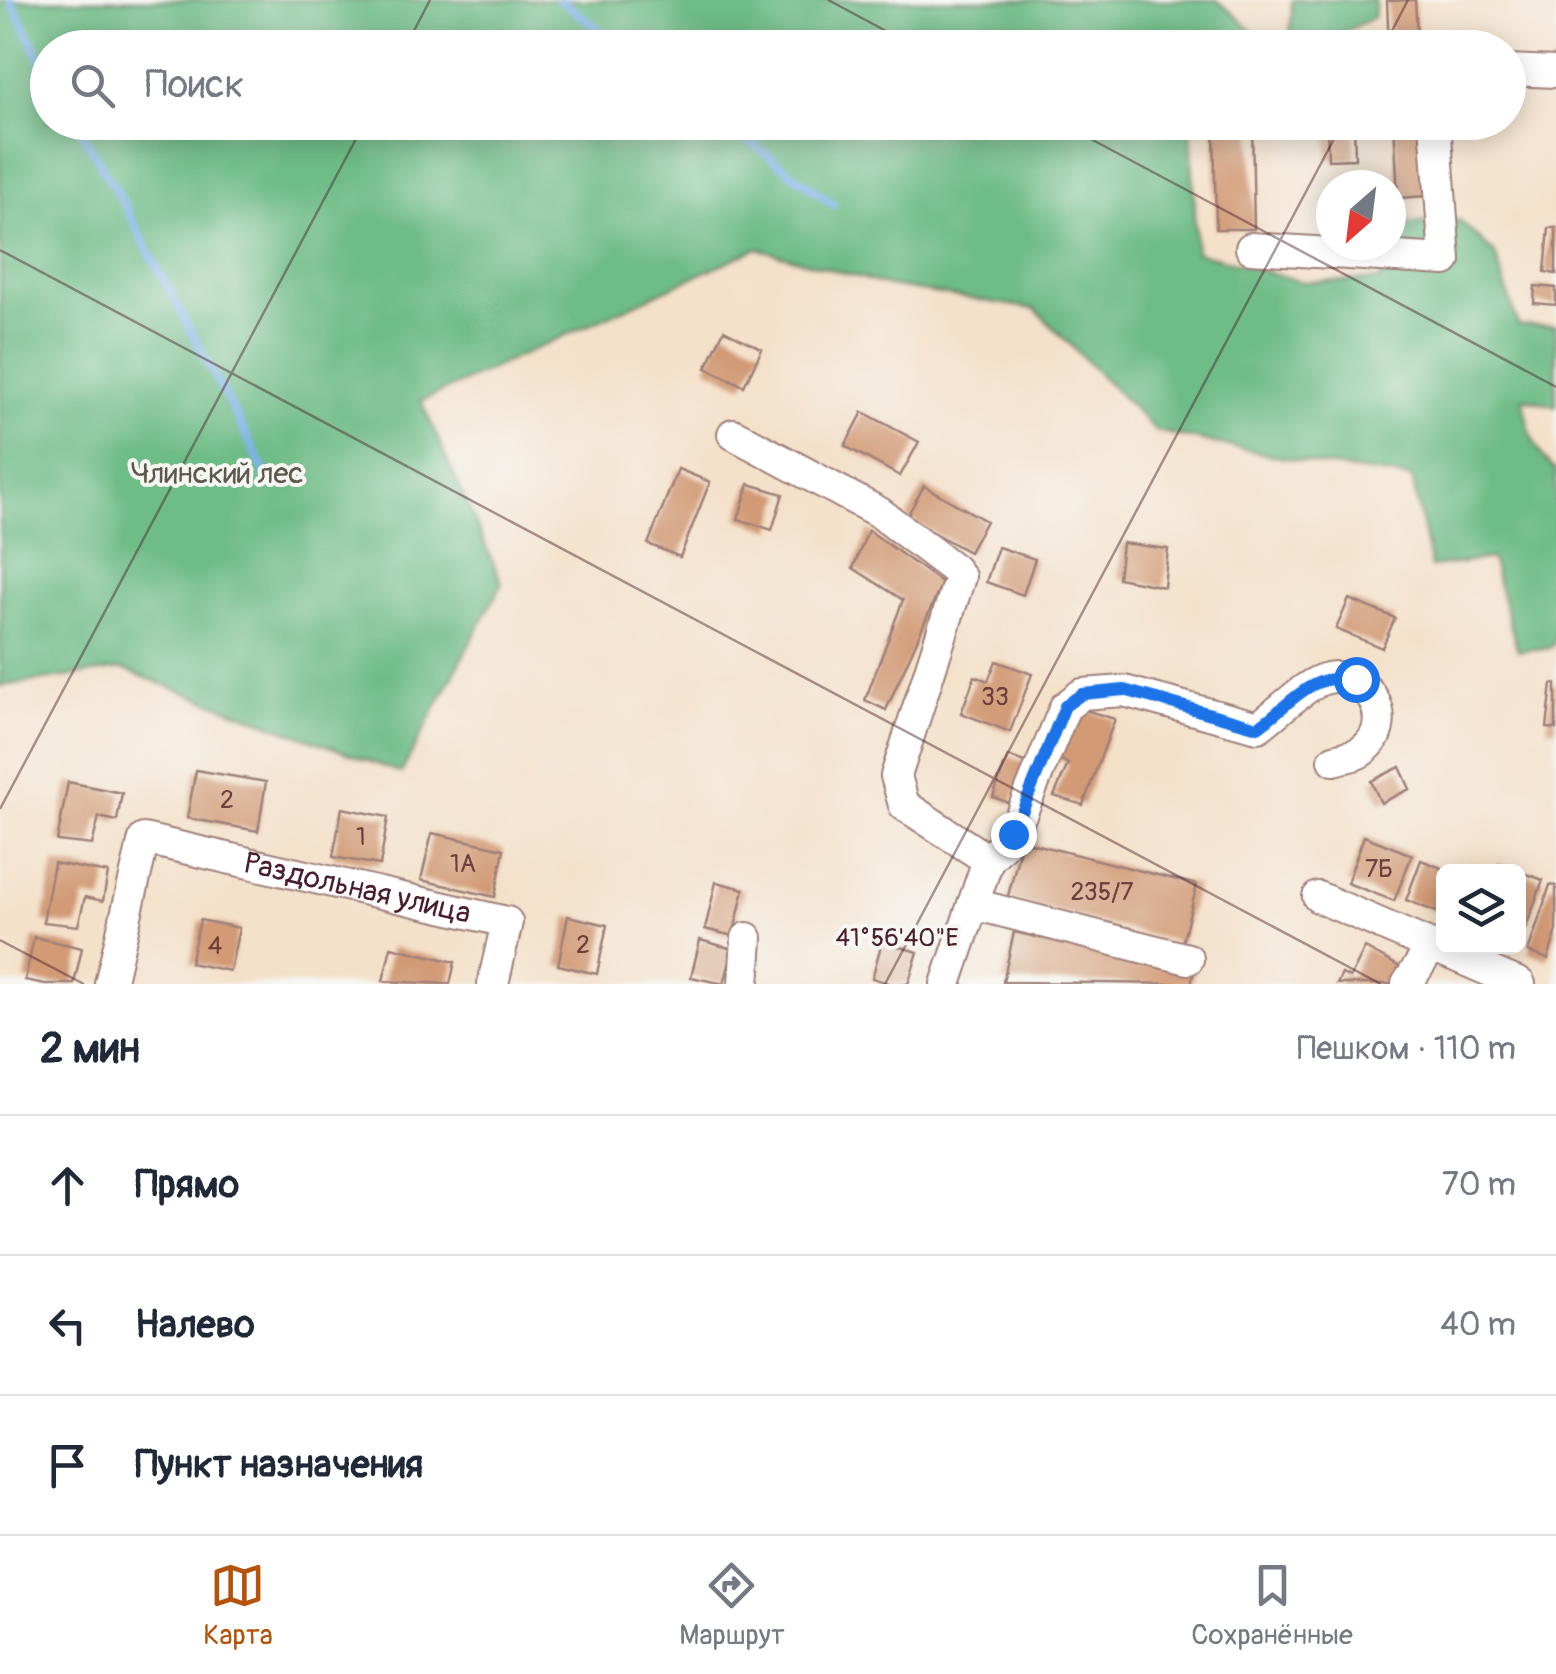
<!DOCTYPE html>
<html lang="ru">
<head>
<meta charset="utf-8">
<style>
  body { margin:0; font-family:Pangolin,sans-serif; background:#f2f2f3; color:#1f2937 }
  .controls { position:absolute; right:30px; bottom:30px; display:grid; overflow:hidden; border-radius:15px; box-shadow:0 5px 25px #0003 }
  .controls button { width:90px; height:90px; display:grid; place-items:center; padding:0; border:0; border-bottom:2px solid #e0e1e3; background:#fff; color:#1f2937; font:50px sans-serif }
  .compass { position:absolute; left:1316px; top:170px; width:90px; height:90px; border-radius:50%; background:#fff; box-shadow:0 5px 25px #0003; rotate:208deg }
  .stop { position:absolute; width:30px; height:30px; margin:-22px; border:8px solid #1a73e8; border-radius:50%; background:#fff }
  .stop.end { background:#1a73e8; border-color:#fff; box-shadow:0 2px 10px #0008 }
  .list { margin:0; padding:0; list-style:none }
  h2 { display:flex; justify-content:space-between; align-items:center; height:130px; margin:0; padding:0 40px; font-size:42px }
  h2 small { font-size:32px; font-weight:400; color:#747a83 }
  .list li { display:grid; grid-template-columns:65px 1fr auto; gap:30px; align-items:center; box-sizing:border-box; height:140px; padding:0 40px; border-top:2px solid #e0e1e3 }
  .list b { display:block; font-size:38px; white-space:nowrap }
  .list em { font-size:32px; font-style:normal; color:#747a83 }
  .icon { flex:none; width:55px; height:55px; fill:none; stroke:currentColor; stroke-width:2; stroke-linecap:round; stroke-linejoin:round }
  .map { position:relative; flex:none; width:1556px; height:984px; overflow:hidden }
  .search { position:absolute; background:#fff; box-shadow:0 5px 25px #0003; left:30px; right:30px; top:30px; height:110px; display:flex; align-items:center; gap:25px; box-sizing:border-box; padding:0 35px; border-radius:55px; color:#747a83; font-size:38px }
  .sheet { height:550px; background:#fff }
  nav { display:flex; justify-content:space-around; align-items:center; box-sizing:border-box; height:140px; border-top:2px solid #e0e1e3; background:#fff; font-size:28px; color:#747a83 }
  nav a { display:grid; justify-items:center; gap:5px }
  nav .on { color:#b45309 }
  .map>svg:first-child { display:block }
</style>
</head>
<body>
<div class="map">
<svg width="1556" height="984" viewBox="0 0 1556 984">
  <rect width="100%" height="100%" fill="#f6f6f2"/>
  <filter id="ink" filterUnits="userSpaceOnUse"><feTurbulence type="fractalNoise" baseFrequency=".01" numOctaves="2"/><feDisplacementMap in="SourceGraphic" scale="20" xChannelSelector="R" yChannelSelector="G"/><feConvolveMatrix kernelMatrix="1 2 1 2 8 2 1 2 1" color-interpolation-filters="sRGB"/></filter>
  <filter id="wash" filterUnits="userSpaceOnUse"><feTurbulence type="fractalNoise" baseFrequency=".0048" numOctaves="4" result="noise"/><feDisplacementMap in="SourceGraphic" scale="40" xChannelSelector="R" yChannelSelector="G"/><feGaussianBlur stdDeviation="2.25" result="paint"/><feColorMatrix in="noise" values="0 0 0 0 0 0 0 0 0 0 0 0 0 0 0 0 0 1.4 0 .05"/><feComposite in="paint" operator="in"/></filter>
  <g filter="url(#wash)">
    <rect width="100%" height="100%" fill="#f4e1ca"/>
    <!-- forest -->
    <g fill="#6ebc86" stroke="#5c6e58" stroke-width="2.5">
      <path d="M 0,0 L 1217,0 L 1272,47 L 48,48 L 48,122 L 1191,123 L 1196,252 L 1303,282 L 1381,280 L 1382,245 L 1391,245 L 1391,225 L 1459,220 L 1495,254 L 1518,325 L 1556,326 L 1556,406 L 1523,398 C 1527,425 1533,453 1556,471 L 1556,640 L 1551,647 L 1518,651 L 1491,559 L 1431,567 L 1412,478 L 1319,465 L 1156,431 L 1035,309 L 889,286 L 757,248 L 421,401 L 502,583 L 401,773 L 122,669 L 0,686 Z"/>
      <polygon points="1292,0 1376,0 1374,17 1314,47 1290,40"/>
    </g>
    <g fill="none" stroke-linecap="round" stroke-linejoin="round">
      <!-- stream -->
      <g stroke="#80b2ec" stroke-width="8">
        <polyline points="11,0 48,74"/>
        <polyline points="560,0 624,48"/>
        <polyline points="76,122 126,208 270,481"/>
        <polyline points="724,122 834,205"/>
      </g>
    </g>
    <g id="blocks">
      <!-- building -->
      <g fill="#d29a75">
        <polygon points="1415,0 1418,48 1389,48 1387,1"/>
        <polygon points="1327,122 1354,122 1355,159 1328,160"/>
        <polygon points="1394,122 1422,122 1426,196 1398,198"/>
        <polygon points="1252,123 1254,229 1216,229 1214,124"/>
        <polygon points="1549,228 1556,228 1556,274 1545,272"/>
        <polygon points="1535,286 1556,288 1556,305 1534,303"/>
        <polygon points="724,330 762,349 744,386 706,368"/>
        <polygon points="863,412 919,442 900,476 845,446"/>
        <polygon points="678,469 710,482 680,557 648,544"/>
        <polygon points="749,484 783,494 772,530 738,519"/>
        <polygon points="924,486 986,521 969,552 906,518"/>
        <polygon points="868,530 942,583 886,710 865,700 903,600 853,568"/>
        <polygon points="1122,543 1168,549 1164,587 1118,578"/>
        <polygon points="998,547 1035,559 1023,595 986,582"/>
        <polygon points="1349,599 1395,618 1382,648 1336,629"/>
        <polygon points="996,661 1032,674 1010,732 961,713 975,676 988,681"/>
        <polygon points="1552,684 1556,684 1556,729 1547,728"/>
        <polygon points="1085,710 1115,719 1083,805 1054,796 1068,764 1056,757 1068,720"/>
        <polygon points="1008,756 1027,763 1012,804 993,797"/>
        <polygon points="1400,767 1410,789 1381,803 1371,781"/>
        <polygon points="196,770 266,782 258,831 187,818"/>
        <polygon points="68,782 122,793 117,821 99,817 92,845 57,841"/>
        <polygon points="342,808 388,817 380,865 333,857"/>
        <polygon points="432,833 504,849 495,897 421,880"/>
        <polygon points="1364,836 1412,855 1394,901 1347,883"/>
        <polygon points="1022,841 1197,885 1182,943 1007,900"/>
        <polygon points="1421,860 1444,869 1444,915 1406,900"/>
        <polygon points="54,863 108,873 103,901 85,897 78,926 43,922"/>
        <polygon points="1499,864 1543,880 1526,927 1518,924 1518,872 1496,872"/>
        <polygon points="716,882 744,889 733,936 705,929"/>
        <polygon points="1550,885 1556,886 1556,933 1548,959 1528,952"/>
        <polygon points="568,916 607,925 597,974 558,965"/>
        <polygon points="200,920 239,928 230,971 190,963"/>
        <polygon points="1014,932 1194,972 1191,984 1003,982"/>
        <polygon points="34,937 82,948 74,984 45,984 25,980"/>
        <polygon points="700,940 733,949 724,984 691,977"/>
        <polygon points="882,942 918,952 908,984 891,984 872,978"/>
        <polygon points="391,947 455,962 450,984 383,981"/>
        <polygon points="1365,948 1400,967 1391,984 1337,984 1342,974 1350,978"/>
      </g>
    </g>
  </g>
  <g filter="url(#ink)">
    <use href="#blocks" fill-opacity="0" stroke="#9f807a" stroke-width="2.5"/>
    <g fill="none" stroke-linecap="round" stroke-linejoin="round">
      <defs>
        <g id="minor">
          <polyline points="1508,70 1556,72"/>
          <polyline points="1251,248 1445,260 1435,122"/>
          <polyline points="733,434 880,513 954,569 960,577 896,776 904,805 988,860 946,984"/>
          <path d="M 988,860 L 1013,834 L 1065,707 L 1082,694 L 1124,691 L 1258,727 C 1278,713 1301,688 1321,680 C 1366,663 1400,722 1363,750 C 1356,756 1343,757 1334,760"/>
          <polyline points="1318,897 1520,984"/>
          <polyline points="973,904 1188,959"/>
          <path id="s1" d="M 110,984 L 144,839 L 507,922 L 493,984"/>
          <polyline points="744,984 747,938"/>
          <polyline points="1407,984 1432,946"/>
        </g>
      </defs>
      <!-- minor casing -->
      <use href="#minor" stroke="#9f807a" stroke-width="34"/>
      <!-- minor -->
      <use href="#minor" stroke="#fff" stroke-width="30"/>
    </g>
  </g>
  <g fill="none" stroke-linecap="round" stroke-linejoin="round" filter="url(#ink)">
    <!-- route -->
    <path stroke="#1a73e8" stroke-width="12" d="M 1013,834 L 1065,706 L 1082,694 L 1124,690 L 1258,727 C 1293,703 1309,672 1356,679"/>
  </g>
  <!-- ticks -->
  <path fill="none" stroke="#4a1f2b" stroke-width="2.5" stroke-opacity="0.45" d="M 828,0 L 918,48M 405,48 L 430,0M 1383,48 L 1408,0M 1059,122 L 1556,387M 0,250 L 1381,984M 0,809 L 365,122M 0,940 L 84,984M 885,984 L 1343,122"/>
  <g text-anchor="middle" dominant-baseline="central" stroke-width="8" stroke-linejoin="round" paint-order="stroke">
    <!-- number labels -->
    <g font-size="25" fill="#6c3e3e">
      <text x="995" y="697">33</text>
      <text x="227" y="800">2</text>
      <text x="361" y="837">1</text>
      <text x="463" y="864">1А</text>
      <text x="1379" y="869">7Б</text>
      <text x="1102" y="892">235/7</text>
      <text x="583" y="945">2</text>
      <text x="215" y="946">4</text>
    </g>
    <!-- park labels -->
    <g font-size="30" fill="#5d584e" stroke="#f6f6f2">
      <text x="217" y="473">Члинский лес</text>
    </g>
    <!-- street labels -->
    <g font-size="30" fill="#4a1f2b" stroke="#f6f6f2">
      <text stroke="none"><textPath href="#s1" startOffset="368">Раздольная улица</textPath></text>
    </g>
  </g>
  <g font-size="25" text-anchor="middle" fill="#4a1f2b" stroke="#f6f6f2" stroke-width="8" stroke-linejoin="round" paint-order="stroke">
    <text x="897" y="946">41°56'40"E</text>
  </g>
</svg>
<div class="controls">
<button><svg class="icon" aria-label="layers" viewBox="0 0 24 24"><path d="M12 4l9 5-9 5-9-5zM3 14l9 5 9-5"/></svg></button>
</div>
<svg class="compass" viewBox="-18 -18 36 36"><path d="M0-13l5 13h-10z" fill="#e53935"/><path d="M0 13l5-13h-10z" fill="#747a83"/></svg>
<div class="stop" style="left:1356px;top:679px"></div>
<div class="stop end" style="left:1013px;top:834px"></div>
<div class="search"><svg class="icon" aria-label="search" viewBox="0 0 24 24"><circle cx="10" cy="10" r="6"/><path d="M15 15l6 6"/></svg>Поиск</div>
</div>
<section class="sheet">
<h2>2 мин<small>Пешком · 110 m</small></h2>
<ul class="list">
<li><svg class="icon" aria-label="ahead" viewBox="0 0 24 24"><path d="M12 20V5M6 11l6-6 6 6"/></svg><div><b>Прямо</b></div><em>70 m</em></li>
<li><svg class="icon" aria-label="left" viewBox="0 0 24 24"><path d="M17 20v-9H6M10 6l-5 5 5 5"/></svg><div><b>Налево</b></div><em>40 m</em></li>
<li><svg class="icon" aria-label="arrive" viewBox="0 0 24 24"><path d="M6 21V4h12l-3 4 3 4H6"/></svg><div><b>Пункт назначения</b></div></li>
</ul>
</section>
<nav>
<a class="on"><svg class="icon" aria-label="map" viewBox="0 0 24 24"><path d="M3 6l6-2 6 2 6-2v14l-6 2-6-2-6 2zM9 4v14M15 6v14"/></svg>Карта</a>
<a><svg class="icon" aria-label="directions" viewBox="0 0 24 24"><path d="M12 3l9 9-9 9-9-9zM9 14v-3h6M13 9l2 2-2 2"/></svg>Маршрут</a>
<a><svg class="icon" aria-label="saved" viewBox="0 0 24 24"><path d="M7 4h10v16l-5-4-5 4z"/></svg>Сохранённые</a>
</nav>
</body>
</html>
